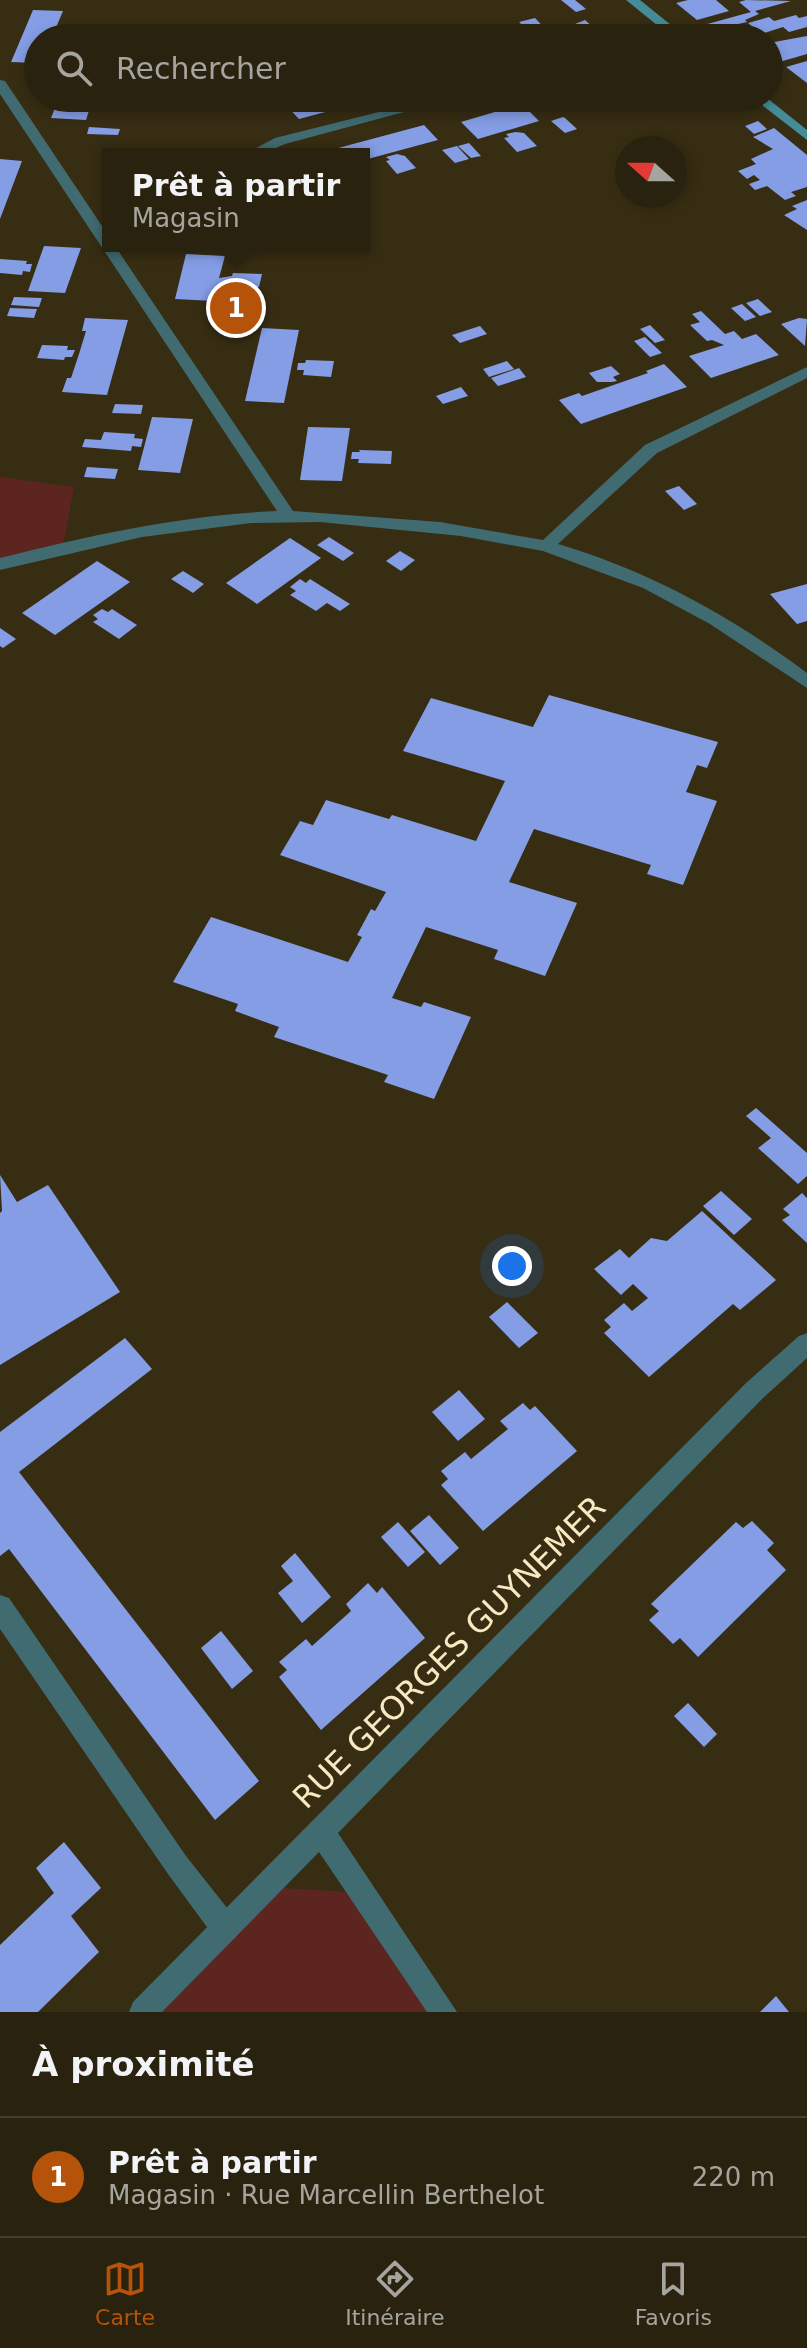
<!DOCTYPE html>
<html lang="fr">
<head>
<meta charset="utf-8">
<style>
  body { margin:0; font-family:"DejaVu Sans",sans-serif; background:#352f1c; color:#f1f3f6 }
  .compass { position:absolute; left:615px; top:136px; width:72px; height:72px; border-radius:50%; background:#29220e; box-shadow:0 4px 12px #0003; rotate:291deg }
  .you { position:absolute; left:512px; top:1266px; width:28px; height:28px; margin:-20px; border:6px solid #fff; border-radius:50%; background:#1a73e8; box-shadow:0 0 0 12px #1a73e833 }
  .badge { display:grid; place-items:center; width:52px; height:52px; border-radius:50%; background:#b45309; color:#fff; font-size:26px; font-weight:700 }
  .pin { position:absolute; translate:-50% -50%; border:4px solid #fff; box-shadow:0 2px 8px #0006 }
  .popup { position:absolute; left:102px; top:148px; width:268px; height:104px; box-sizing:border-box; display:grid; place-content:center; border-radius:0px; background:#29220e; filter:drop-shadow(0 2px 6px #0005); font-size:26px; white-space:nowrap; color:#a5a49e }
  .popup b { font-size:30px; color:#f1f3f6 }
  .popup::after { content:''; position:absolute; left:50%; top:100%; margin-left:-16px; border:16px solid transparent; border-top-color:#29220e }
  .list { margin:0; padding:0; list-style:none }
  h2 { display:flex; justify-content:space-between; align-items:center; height:104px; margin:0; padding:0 32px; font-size:34px }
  h2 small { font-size:26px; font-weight:400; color:#a5a49e }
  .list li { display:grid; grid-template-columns:52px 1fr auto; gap:24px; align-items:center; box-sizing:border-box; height:120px; padding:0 32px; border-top:2px solid #453f2e }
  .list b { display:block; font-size:30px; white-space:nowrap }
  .list p { margin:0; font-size:26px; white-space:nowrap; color:#a5a49e }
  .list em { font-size:26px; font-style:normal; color:#a5a49e }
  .icon { flex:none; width:44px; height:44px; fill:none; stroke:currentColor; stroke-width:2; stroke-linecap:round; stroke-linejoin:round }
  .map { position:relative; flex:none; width:807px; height:2012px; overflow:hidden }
  .search { position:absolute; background:#29220e; box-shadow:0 4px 12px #0003; left:24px; right:24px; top:24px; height:88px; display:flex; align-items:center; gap:20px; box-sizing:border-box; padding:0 28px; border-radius:44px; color:#a5a49e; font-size:30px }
  .sheet { height:224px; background:#29220e }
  nav { display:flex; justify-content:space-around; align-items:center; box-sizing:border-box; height:112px; border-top:2px solid #453f2e; background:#29220e; font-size:22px; color:#a5a49e }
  nav a { display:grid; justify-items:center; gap:4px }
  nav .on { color:#b45309 }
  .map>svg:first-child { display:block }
</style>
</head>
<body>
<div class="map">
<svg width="807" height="2012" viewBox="0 0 807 2012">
  <rect width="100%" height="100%" fill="#372d13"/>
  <!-- green -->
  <g fill="#5d251f">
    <polygon points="0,477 74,487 62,551 0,564"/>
    <polygon points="266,1887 365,1893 443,2012 161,2012"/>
  </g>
  <!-- building -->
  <g fill="#849de4">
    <polygon points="561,0 575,0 586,9 576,12"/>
    <polygon points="688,0 716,0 729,11 697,20 676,3"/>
    <polygon points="746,0 791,1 755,11 759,14 745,20 747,22 734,25 740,30 753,27 748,23 769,17 774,21 796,15 799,18 807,16 807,27 789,32 783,27 749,38 706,38 693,28 751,12 739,2"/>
    <polygon points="33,10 63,11 55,30 86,33 84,38 38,38 38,63 11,62"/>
    <polygon points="535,18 550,34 585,20 603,36 539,38 544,36 531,33 519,22"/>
    <polygon points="807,36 807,54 769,65 769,43"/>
    <polygon points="807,61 807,83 786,67"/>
    <polygon points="59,98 131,98 128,109 100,107 101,105 92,101 86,120 51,118"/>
    <polygon points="297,98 303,101 314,98 374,99 299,119 283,102"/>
    <polygon points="611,98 626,98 635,106 617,111 604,100"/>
    <polygon points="522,104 539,121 478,139 461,122"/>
    <polygon points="563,117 565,118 577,129 565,133 551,121"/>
    <polygon points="758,121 767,129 754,134 745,126"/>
    <polygon points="424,125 438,140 364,160 364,154 327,151"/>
    <polygon points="89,127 120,129 118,135 87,134"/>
    <polygon points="774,128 807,155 807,187 791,192 796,196 785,200 767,186 755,190 749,184 760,180 754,175 747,179 738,171 756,164 751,159 773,149 753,137"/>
    <polygon points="516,132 524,133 537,146 517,152 504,138 509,137 506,134"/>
    <polygon points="469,143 481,156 471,158 458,146"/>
    <polygon points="457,146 469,159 455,163 442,150"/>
    <polygon points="397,154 405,156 416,168 397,174 386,161 390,160 386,157"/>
    <polygon points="0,159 22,161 0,219"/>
    <polygon points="807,200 807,230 784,215 797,209 792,206"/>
    <polygon points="44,246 81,248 65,293 28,291"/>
    <polygon points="186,254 225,256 219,278 232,276 233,273 262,274 259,287 217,288 214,301 175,299"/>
    <polygon points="0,259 27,261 26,264 32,264 30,272 23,271 22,275 0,273"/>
    <polygon points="14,297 42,298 39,307 11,305"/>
    <polygon points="758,299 772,312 760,316 746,303"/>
    <polygon points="742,304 756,317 745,321 731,308"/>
    <polygon points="224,307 251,309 249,317 221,315"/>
    <polygon points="10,308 37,309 34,318 7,316"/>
    <polygon points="701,311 725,334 734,331 742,339 756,334 779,355 711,378 689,356 724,345 712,340 707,341 690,325 700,322 692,314"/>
    <polygon points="221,317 246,318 244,325 218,324"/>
    <polygon points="85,318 128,320 107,395 62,392 67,378 71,378 79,354 86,331 82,331"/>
    <polygon points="799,318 807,319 805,346 781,324"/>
    <polygon points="650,325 665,340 655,343 640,329"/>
    <polygon points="480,326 487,334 460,343 452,335"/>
    <polygon points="262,328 299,330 284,403 245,401"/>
    <polygon points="645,337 662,353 650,357 634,341"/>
    <polygon points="42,345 68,346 67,350 75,350 72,357 65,357 64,360 37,358"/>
    <polygon points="306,360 334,361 331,377 303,375 304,370 297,370 298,363 305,363"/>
    <polygon points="507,361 514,369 489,377 483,369"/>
    <polygon points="664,364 687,387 581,424 559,400 579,393 582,396 648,373 646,371"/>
    <polygon points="611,366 620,374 613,377 617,381 612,382 597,382 589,373"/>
    <polygon points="519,368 526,377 498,386 491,378"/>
    <polygon points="461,387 468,396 443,404 436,396"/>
    <polygon points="115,404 143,405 141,414 112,413"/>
    <polygon points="152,417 193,419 180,473 138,470"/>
    <polygon points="308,427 350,428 342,481 300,480"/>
    <polygon points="104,432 135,434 134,438 143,439 141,447 132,446 131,451 82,447 85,439 101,440"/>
    <polygon points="359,450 392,451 391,464 358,463 359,459 351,459 352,452 360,452"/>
    <polygon points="87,467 118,469 115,479 84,477"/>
    <polygon points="679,486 697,504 684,510 665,491"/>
    <polygon points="329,537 354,553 343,561 317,545"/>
    <polygon points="290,538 321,558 257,604 226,583"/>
    <polygon points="400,551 415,560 401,571 386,561"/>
    <polygon points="97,561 130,582 55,635 22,613"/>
    <polygon points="183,571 204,584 193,593 171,579"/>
    <polygon points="300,579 306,583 310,579 350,604 340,611 327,603 316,611 290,595 296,591 290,587"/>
    <polygon points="807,584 807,621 797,624 770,594"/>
    <polygon points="102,609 108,612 112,609 137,625 119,639 93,622 98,619 93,615"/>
    <polygon points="0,628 16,639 3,648 0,646"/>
    <polygon points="549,695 718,742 707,768 697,765 686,792 717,801 683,885 647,874 651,865 534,829 509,882 577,903 545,976 494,959 498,950 426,927 392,998 421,1007 424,1002 471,1017 434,1099 384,1082 388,1075 274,1037 279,1027 235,1011 238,1004 173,982 211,917 348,962 362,937 357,935 371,909 375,911 386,892 280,855 300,821 313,825 326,800 389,819 392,815 476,841 505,781 403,751 431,698 533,727"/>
    <polygon points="756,1108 807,1153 807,1176 798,1184 758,1148 771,1138 746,1116"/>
    <polygon points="0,1175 17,1202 48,1185 120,1292 0,1365 0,1213 2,1211"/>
    <polygon points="721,1191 752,1219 734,1235 703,1206"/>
    <polygon points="802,1193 807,1198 807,1243 782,1220 790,1215 783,1209"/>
    <polygon points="702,1211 776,1280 740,1310 733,1304 649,1377 604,1333 611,1327 604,1320 624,1303 632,1311 648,1298 633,1284 621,1295 594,1269 620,1249 629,1258 651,1238 667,1241"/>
    <polygon points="507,1302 538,1333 519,1348 489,1317"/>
    <polygon points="125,1338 152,1369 19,1472 259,1781 215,1820 9,1549 0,1556 0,1432"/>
    <polygon points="459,1390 485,1419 458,1441 432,1412"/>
    <polygon points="523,1403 530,1410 535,1406 577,1451 483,1531 441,1485 448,1479 441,1471 465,1452 471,1459 508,1429 500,1421"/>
    <polygon points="429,1515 459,1548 440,1565 410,1531"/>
    <polygon points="752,1521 774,1543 767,1550 786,1570 698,1657 680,1638 673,1644 649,1620 659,1611 651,1604 736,1522 743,1528"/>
    <polygon points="398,1522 425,1552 408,1567 381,1537"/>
    <polygon points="295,1553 331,1597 302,1623 278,1593 293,1581 281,1566"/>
    <polygon points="368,1583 377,1593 382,1587 425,1638 321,1730 279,1677 287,1670 279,1662 306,1639 312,1646 351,1611 346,1604"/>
    <polygon points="221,1631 253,1671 232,1689 201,1648"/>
    <polygon points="688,1703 717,1734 704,1747 674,1716"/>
    <polygon points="64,1842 101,1888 71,1916 99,1952 38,2012 0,2012 0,1945 54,1893 36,1868"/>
    <polygon points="776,1996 789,2012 760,2012"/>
  </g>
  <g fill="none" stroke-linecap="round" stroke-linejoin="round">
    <!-- lane -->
    <polygon fill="#406b71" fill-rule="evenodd" points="0,1595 9,1598 186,1856 235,1918 239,1928 235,1938 225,1942 215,1938 168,1874 0,1629"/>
    <!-- street -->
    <g fill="#406b71" fill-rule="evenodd">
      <path d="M 0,80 L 5,81 L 108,235 L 108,246 L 115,246 L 293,511 L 440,522 L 543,540 L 645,445 L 807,367 L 807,378 L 657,453 L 558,544 C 649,571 731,616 807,673 L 807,688 L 710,624 L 643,588 L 543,551 L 461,536 L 320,522 L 251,523 L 142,537 L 0,570 L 0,558 C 91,535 182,515 277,511 L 0,94 Z"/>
      <polygon points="435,98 456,98 285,144 263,154 245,154 275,138"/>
      <polygon points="807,1333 807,1358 762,1399 338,1833 457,2012 427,2012 319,1852 162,2012 129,2012 133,2002 746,1383 799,1336"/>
    </g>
    <!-- secondary -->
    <g fill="#448c97" fill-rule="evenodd">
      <polygon points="626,0 640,0 687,38 673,38"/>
      <polygon points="753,98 767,98 807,130 807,140"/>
    </g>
  </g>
  <g text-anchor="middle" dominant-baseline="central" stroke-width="8" stroke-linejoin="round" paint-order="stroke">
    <!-- near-street labels -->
    <g font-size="32" fill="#f9e8c1" stroke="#372d13">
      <text transform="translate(449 1652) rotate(-45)">RUE GEORGES GUYNEMER</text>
    </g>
  </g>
</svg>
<svg class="compass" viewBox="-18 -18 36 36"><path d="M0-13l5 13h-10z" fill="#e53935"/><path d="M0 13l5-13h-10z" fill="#a5a49e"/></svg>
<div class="you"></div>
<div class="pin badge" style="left:236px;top:308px">1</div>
<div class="popup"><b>Prêt à partir</b>Magasin</div>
<div class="search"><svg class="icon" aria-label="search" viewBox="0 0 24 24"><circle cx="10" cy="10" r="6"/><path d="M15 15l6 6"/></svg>Rechercher</div>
</div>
<section class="sheet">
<h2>À proximité<small></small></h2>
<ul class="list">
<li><span class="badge">1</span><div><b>Prêt à partir</b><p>Magasin · Rue Marcellin Berthelot</p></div><em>220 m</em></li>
</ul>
</section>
<nav>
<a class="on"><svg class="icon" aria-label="map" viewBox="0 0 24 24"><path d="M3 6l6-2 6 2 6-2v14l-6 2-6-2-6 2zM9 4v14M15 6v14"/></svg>Carte</a>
<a><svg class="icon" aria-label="directions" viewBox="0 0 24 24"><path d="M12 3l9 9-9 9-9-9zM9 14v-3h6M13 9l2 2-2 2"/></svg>Itinéraire</a>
<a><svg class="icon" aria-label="saved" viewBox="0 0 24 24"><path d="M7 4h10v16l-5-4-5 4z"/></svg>Favoris</a>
</nav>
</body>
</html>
